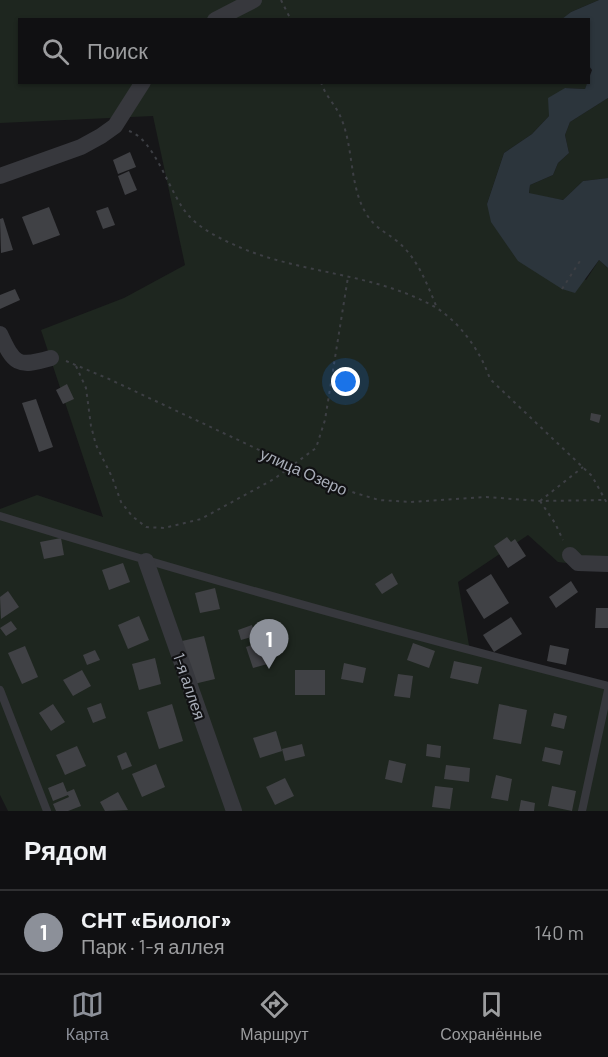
<!DOCTYPE html>
<html lang="ru">
<head>
<meta charset="utf-8">
<style>
  body { margin:0; font-family:Barlow,sans-serif; background:#19191b; color:#f1f3f6 }
  .you { position:absolute; left:346px; top:382px; width:21px; height:21px; margin:-15px; border:4px solid #fff; border-radius:50%; background:#1a73e8; box-shadow:0 0 0 9px #1a73e833 }
  .badge { display:grid; place-items:center; width:39px; height:39px; border-radius:50%; background:#8c9099; color:#fff; font-size:20px; font-weight:700 }
  .pin { position:absolute; translate:-50% -50px; filter:drop-shadow(0 2px 3px #0008) }
  .pin::after { content:''; position:absolute; top:32px; width:21px; height:18px; background:inherit; clip-path:polygon(0 0,100% 0,50% 100%) }
  .list { margin:0; padding:0; list-style:none }
  h2 { display:flex; justify-content:space-between; align-items:center; height:78px; margin:0; padding:0 24px; font-size:26px }
  h2 small { font-size:20px; font-weight:400; color:#9c9d9f }
  .list li { display:grid; grid-template-columns:39px 1fr auto; gap:18px; align-items:center; box-sizing:border-box; height:84px; padding:0 24px; border-top:2px solid #303032 }
  .list b { display:block; font-size:22px; white-space:nowrap }
  .list p { margin:0; font-size:20px; white-space:nowrap; color:#9c9d9f }
  .list em { font-size:20px; font-style:normal; color:#9c9d9f }
  .icon { flex:none; width:33px; height:33px; fill:none; stroke:currentColor; stroke-width:2; stroke-linecap:round; stroke-linejoin:round }
  .map { position:relative; flex:none; width:608px; height:811px; overflow:hidden }
  .search { position:absolute; background:#101012; box-shadow:0 2px 4px #0004; left:18px; right:18px; top:18px; height:66px; display:flex; align-items:center; gap:15px; box-sizing:border-box; padding:0 21px; border-radius:0px; color:#9c9d9f; font-size:22px }
  .sheet { height:162px; background:#101012 }
  nav { display:flex; justify-content:space-around; align-items:center; box-sizing:border-box; height:84px; border-top:2px solid #303032; background:#101012; font-size:16px; color:#9c9d9f }
  nav a { display:grid; justify-items:center; gap:3px }
  nav .on { color:#8c9099 }
  .map>svg:first-child { display:block }
</style>
</head>
<body>
<div class="map">
<svg width="608" height="811" viewBox="0 0 608 811">
  <rect width="100%" height="100%" fill="#161618"/>
  <!-- green -->
  <g fill="#1e261f">
    <polygon points="0,0 599,0 571,12 562,20 20,20 20,82 588,83 585,89 565,88 549,116 532,134 504,153 487,204 586,280 599,260 608,268 608,568 558,562 528,535 458,582 470,651 608,686 608,811 8,811 0,795 0,509 37,495 103,517 41,330 124,298 185,265 153,116 0,123"/>
    <polygon points="608,98 608,178 583,181 563,200 529,194 530,185 553,175 558,163 569,153 565,135 570,122"/>
  </g>
  <!-- water -->
  <polygon fill="#2c353c" points="599,0 608,0 608,98 570,122 565,135 569,153 558,163 553,175 530,185 529,193 563,200 583,181 608,178 608,268 599,260 575,293 562,289 518,261 491,222 487,204 504,153 532,134 549,116 548,98 565,88 585,89 592,70 589,66 588,20 562,19 571,12"/>
  <!-- building -->
  <g fill="#404145">
    <polygon points="130,152 136,167 118,174 113,160"/>
    <polygon points="129,171 137,190 125,195 118,176"/>
    <polygon points="49,207 60,235 33,245 22,217"/>
    <polygon points="108,207 115,225 103,229 96,211"/>
    <polygon points="3,218 13,250 1,253 0,219"/>
    <polygon points="15,289 20,300 0,309 0,295"/>
    <polygon points="67,384 74,399 63,404 56,390"/>
    <polygon points="36,399 53,447 39,452 22,403"/>
    <polygon points="591,413 601,415 599,423 590,420"/>
    <polygon points="507,537 511,542 515,539 526,556 508,568 494,546"/>
    <polygon points="61,538 64,555 44,559 40,542"/>
    <polygon points="123,563 130,582 109,590 102,570"/>
    <polygon points="392,573 398,584 382,594 375,584"/>
    <polygon points="491,574 509,603 484,619 466,590"/>
    <polygon points="571,581 578,592 556,608 549,597"/>
    <polygon points="215,588 220,609 200,613 195,593"/>
    <polygon points="8,591 19,607 1,619 0,597"/>
    <polygon points="596,608 608,608 608,628 595,628"/>
    <polygon points="139,616 149,640 128,649 118,625"/>
    <polygon points="511,617 522,634 494,652 483,635"/>
    <polygon points="11,621 17,629 6,636 0,628"/>
    <polygon points="252,625 255,636 241,640 238,630"/>
    <polygon points="204,636 215,679 194,684 182,641"/>
    <polygon points="263,641 271,663 253,668 246,647"/>
    <polygon points="413,643 435,651 429,668 407,660"/>
    <polygon points="550,645 569,649 566,665 547,661"/>
    <polygon points="25,646 38,677 22,684 8,653"/>
    <polygon points="95,650 100,660 87,665 83,655"/>
    <polygon points="155,658 161,684 139,690 132,664"/>
    <polygon points="454,661 482,667 478,684 450,678"/>
    <polygon points="344,663 366,668 363,683 341,679"/>
    <polygon points="82,670 91,686 73,696 63,680"/>
    <rect x="295" y="670" width="30" height="25"/>
    <polygon points="398,674 413,676 410,698 394,696"/>
    <polygon points="101,703 106,718 93,723 87,708"/>
    <polygon points="53,704 65,722 51,731 39,713"/>
    <polygon points="172,704 183,741 159,749 147,712"/>
    <polygon points="499,704 527,710 521,744 493,739"/>
    <polygon points="554,713 567,716 564,729 551,726"/>
    <polygon points="276,731 282,751 260,758 253,738"/>
    <polygon points="302,744 305,756 285,761 282,749"/>
    <polygon points="427,744 441,746 440,758 426,756"/>
    <polygon points="77,746 86,766 65,775 56,755"/>
    <polygon points="545,747 563,751 560,765 542,761"/>
    <polygon points="126,752 132,766 122,770 117,756"/>
    <polygon points="389,760 406,764 402,783 385,779"/>
    <polygon points="156,764 165,787 142,797 132,774"/>
    <polygon points="446,765 470,768 469,782 444,779"/>
    <polygon points="496,775 512,779 508,801 491,798"/>
    <polygon points="285,778 294,796 275,805 266,787"/>
    <polygon points="63,782 67,792 74,789 81,806 68,811 56,811 53,804 69,797 68,795 53,801 48,788"/>
    <polygon points="435,786 453,788 450,809 432,807"/>
    <polygon points="552,786 576,791 572,811 548,806"/>
    <polygon points="118,792 128,810 105,811 100,802"/>
    <polygon points="521,800 535,803 534,811 519,811"/>
  </g>
  <g fill="none" stroke-linecap="round" stroke-linejoin="round">
    <!-- path -->
    <g stroke="#3d3f44" stroke-width="2" stroke-dasharray="3 4.5" stroke-linecap="butt">
      <polyline points="281,0 291,20"/>
      <path d="M 321,82 C 325,96 336,105 341,118 C 354,148 349,187 367,215 C 376,229 386,232 398,242 C 418,259 427,284 437,308"/>
      <path d="M 129,131 C 156,140 170,196 189,216 C 202,230 221,239 239,247 C 302,274 375,273 435,307 C 460,322 481,352 490,379 L 592,476 L 608,505"/>
      <polyline points="562,289 580,261"/>
      <polyline points="66,361 109,379 327,482 355,493 379,500 410,502 486,497 540,501 606,500"/>
      <polyline points="76,366 86,388 91,426 96,445 112,477 121,502 132,516 146,527 164,528 201,519 274,479 316,448 325,420 348,277"/>
      <polyline points="540,501 555,523 563,540"/>
      <polyline points="540,501 583,467"/>
    </g>
    <!-- lane -->
    <g stroke="#37383d" stroke-width="8">
      <path d="M 0,516 C 201,578 404,634 608,686"/>
      <polyline points="0,690 47,811"/>
      <polyline points="582,811 608,690"/>
    </g>
    <!-- street -->
    <g stroke="#37383d" stroke-width="16">
      <polyline points="215,20 254,0"/>
      <polyline points="0,176 81,147 101,136 115,126 143,82"/>
      <path d="M 0,334 C 14,364 17,368 51,358"/>
      <polyline points="570,555 578,563 608,564"/>
      <polyline points="146,561 234,811"/>
    </g>
  </g>
  <g text-anchor="middle" dominant-baseline="central" stroke-width="4.5" stroke-linejoin="round" paint-order="stroke">
    <!-- street labels -->
    <g font-size="16" fill="#a8adb8" stroke="#111113">
      <text transform="translate(304 471) rotate(24)">улица Озеро</text>
      <text transform="translate(190 686) rotate(71)">1-я аллея</text>
    </g>
  </g>
</svg>
<div class="you"></div>
<div class="pin badge" style="left:269px;top:669px">1</div>
<div class="search"><svg class="icon" aria-label="search" viewBox="0 0 24 24"><circle cx="10" cy="10" r="6"/><path d="M15 15l6 6"/></svg>Поиск</div>
</div>
<section class="sheet">
<h2>Рядом<small></small></h2>
<ul class="list">
<li><span class="badge">1</span><div><b>СНТ «Биолог»</b><p>Парк · 1-я аллея</p></div><em>140 m</em></li>
</ul>
</section>
<nav>
<a class="on"><svg class="icon" aria-label="map" viewBox="0 0 24 24"><path d="M3 6l6-2 6 2 6-2v14l-6 2-6-2-6 2zM9 4v14M15 6v14"/></svg>Карта</a>
<a><svg class="icon" aria-label="directions" viewBox="0 0 24 24"><path d="M12 3l9 9-9 9-9-9zM9 14v-3h6M13 9l2 2-2 2"/></svg>Маршрут</a>
<a><svg class="icon" aria-label="saved" viewBox="0 0 24 24"><path d="M7 4h10v16l-5-4-5 4z"/></svg>Сохранённые</a>
</nav>
</body>
</html>
